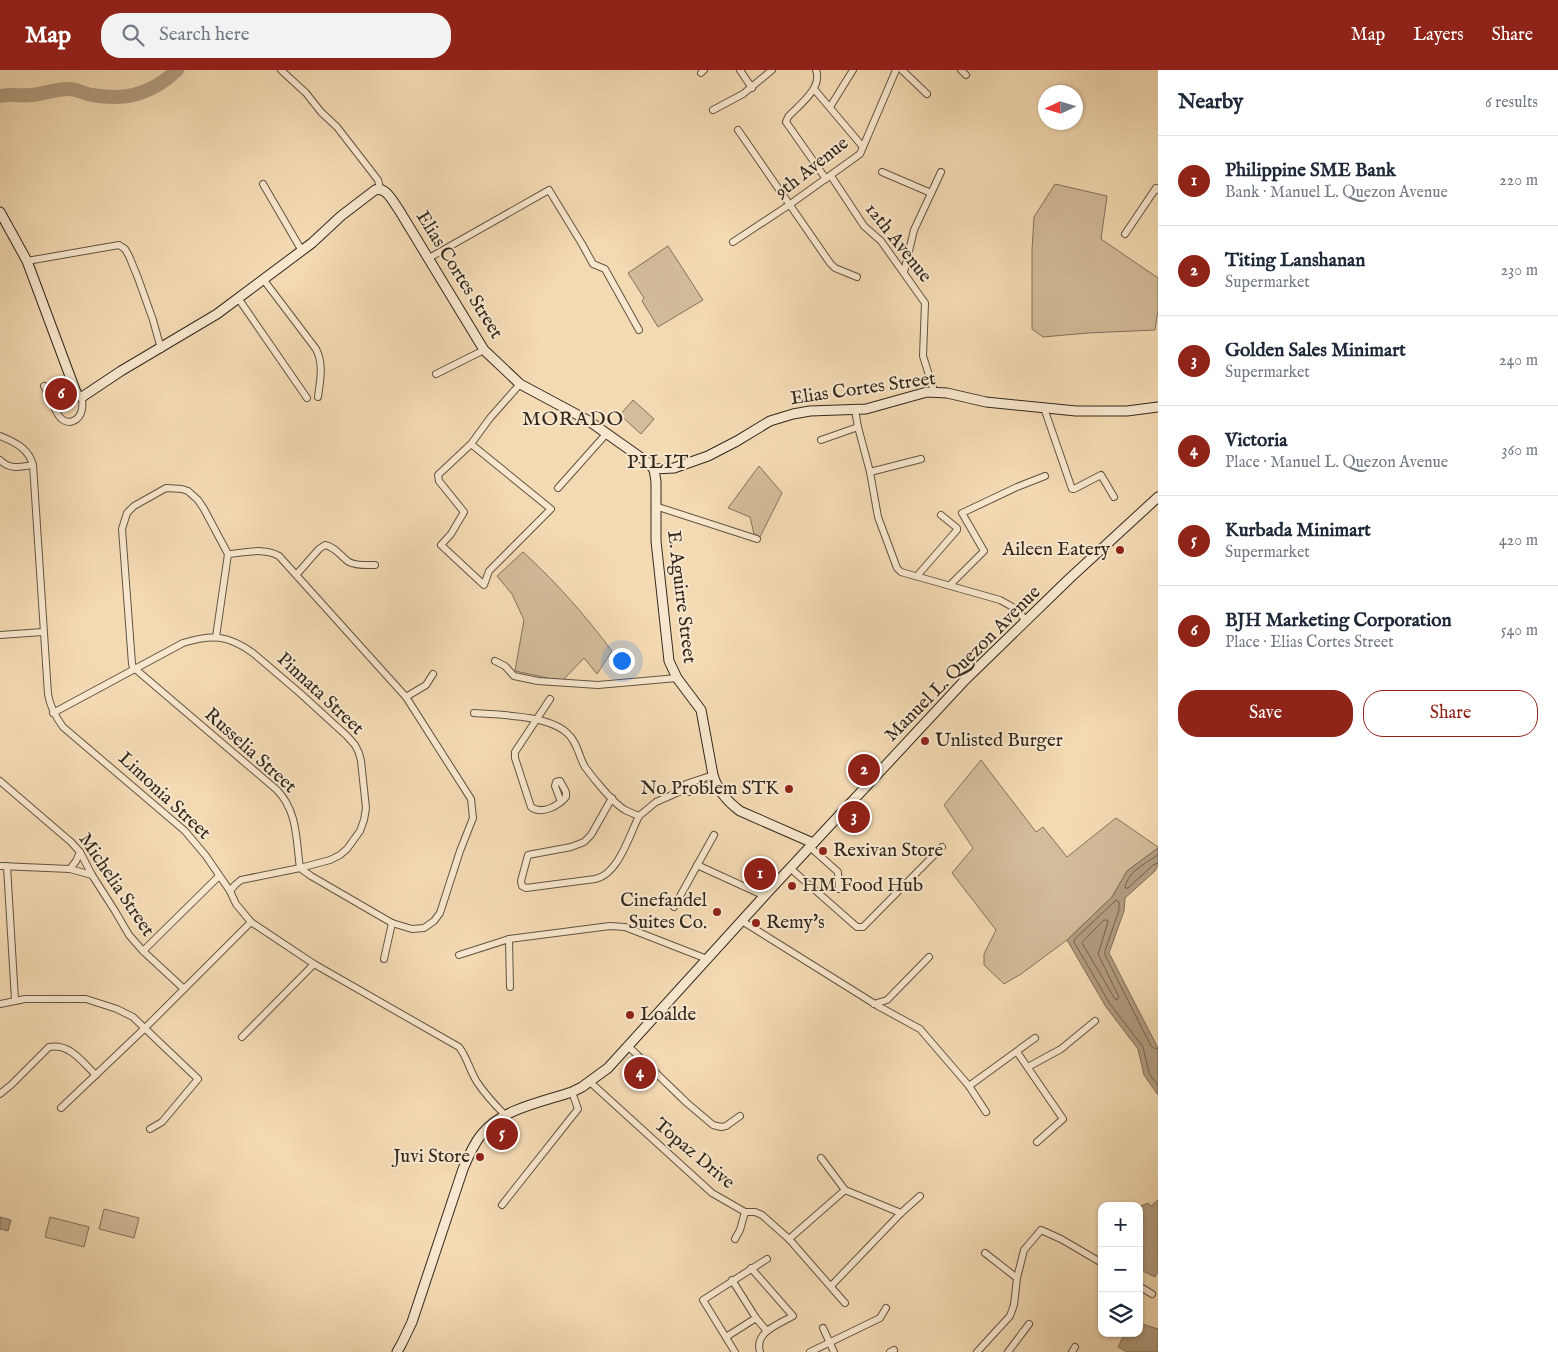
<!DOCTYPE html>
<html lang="en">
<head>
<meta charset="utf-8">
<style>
  body { margin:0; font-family:"IM FELL English",serif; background:#f2f2f3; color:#1f2937 }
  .controls { position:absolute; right:15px; bottom:15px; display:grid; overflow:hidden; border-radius:10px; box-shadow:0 1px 4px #0004 }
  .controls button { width:45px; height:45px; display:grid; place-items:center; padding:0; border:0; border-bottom:1px solid #e0e1e3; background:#fff; color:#1f2937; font:25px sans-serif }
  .compass { position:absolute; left:1038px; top:15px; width:45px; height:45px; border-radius:50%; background:#fff; box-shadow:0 1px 4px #0004; rotate:266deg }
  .you { position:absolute; left:621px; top:590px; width:18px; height:18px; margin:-12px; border:4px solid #fff; border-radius:50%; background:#1a73e8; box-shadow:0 0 0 8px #1a73e833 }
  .badge { display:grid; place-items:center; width:32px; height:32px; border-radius:50%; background:#8f2418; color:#fff; font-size:16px; font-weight:700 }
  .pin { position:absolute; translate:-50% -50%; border:2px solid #fff; box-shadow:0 1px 5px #0006 }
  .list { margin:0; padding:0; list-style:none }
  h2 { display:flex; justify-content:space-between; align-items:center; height:65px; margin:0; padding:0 20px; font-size:21px }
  h2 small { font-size:16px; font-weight:400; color:#747a83 }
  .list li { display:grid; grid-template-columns:32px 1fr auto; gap:15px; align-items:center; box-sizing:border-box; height:90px; padding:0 20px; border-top:1px solid #e0e1e3 }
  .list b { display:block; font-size:19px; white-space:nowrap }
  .list p { margin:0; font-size:16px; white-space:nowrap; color:#747a83 }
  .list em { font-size:16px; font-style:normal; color:#747a83 }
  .actions { display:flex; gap:10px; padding:15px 20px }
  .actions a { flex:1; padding:11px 0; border:1px solid #8f2418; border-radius:20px; text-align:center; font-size:18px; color:#8f2418 }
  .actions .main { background:#8f2418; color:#fff }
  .icon { flex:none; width:28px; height:28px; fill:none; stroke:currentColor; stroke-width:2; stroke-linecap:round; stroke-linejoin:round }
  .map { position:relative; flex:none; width:1158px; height:1282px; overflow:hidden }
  header { display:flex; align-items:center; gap:30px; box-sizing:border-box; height:70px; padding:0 25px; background:#8f2418; color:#fff }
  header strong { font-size:24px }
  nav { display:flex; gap:28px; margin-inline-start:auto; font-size:18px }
  .search { width:350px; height:45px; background:#f2f2f3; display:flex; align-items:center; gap:12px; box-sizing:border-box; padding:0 18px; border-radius:20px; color:#747a83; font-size:19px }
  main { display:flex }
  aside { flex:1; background:#fff }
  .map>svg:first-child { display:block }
</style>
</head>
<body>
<header>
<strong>Map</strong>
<div class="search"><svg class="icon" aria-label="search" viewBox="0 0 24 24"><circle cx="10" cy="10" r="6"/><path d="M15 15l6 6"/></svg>Search here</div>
<nav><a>Map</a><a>Layers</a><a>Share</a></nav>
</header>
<main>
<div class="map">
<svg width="1158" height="1282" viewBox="0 0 1158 1282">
  <rect width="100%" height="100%" fill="#f4dab3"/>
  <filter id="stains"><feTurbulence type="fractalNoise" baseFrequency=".004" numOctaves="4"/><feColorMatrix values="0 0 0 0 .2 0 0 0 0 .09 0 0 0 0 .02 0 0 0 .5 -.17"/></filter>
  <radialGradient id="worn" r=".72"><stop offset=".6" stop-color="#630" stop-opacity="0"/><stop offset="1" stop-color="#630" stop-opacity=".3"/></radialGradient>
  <!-- green -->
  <g fill="#d3bc9a" stroke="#82725c">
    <polygon points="1055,114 1107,126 1101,169 1158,208 1158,240 1155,260 1088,263 1043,267 1032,259 1032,180 1034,147"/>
    <polygon points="668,176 703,230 658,257 642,231 644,228 628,203"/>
    <polygon points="633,330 654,349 641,364 620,345"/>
    <polygon points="759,396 782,423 760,467 754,464 750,447 728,438"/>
    <path d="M 523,482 C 556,512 585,545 612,581 L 597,604 L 584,588 L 562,611 L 515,601 L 524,550 L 512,524 L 497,506 Z"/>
    <polygon points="981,690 1036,762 1043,757 1067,787 1116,748 1158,777 1158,778 1127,801 1112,827 1067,870 1021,904 1004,914 984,895 984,884 996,860 952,803 973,778 944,735"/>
    <polygon points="104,1139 139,1148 134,1168 99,1159"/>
    <polygon points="50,1147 89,1157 84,1177 45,1167"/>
  </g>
  <!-- water -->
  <g fill="#b29d80" stroke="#7f6e58">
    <polygon points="1158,778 1158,795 1155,801 1125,828 1124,841 1109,883 1158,978 1158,1025 1144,1005 1138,979 1106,937 1067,870 1112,827 1127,801"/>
    <polygon points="1158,1130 1158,1202 1155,1207 1139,1199 1139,1137 1148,1133 1151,1136"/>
    <polygon points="0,1147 11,1150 8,1161 0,1159"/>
    <polygon points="1139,1253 1158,1259 1158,1282 1127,1282 1118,1277 1125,1263 1139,1263"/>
  </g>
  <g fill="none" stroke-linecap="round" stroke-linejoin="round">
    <!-- shore -->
    <g stroke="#72624e" stroke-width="1">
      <path d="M 1158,785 C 1146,793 1127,802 1125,818 L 1128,818 L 1153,795 L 1158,793"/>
      <polygon points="1104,850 1107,850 1108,852 1098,884 1119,927 1117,930 1115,929 1082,873"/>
      <polyline points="1158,979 1154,978 1151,976 1105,885 1105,881 1119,840 1119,832 1116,830 1074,870 1074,872 1110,934 1143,977 1149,1003 1158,1016"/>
    </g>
    <!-- river -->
    <path stroke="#b29d80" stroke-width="14" d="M 0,26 C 11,24 20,26 31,25 C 44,24 55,19 69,19 C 77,19 84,24 92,25 C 126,31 152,24 177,0"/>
    <defs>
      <g id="street">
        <polyline points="281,0 306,23 321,42 337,57 378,110 380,118"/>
        <polyline points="740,0 752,18"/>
        <path d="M 816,0 C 823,18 799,35 788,47 L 786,52 L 826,109"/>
        <polyline points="902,0 927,24"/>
        <polyline points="961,0 966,5"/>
        <polyline points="701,3 704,0"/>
        <polyline points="814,19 863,77"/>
        <polyline points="830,37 853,0"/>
        <polyline points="713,40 743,24 772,0"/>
        <polyline points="738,60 830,193 835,198 857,207"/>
        <polyline points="882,102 931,123"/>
        <polyline points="831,106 864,156 881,171 925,233 923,286 934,321"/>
        <polyline points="263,114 302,181"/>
        <polyline points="1125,164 1156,118 1158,120"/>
        <polyline points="733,172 789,135 860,84 896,0"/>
        <polyline points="429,188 549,120 582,174 593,194 605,199 639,260"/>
        <polyline points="27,191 119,175 125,179 129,186 138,208 153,250 161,279"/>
        <polyline points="904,202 914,160 941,102"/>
        <path d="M 263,209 L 316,279 C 324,294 320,311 318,327"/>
        <polyline points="238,228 307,328"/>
        <polyline points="436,304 484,280"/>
        <path d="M 44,316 C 49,326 53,337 59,346 C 67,357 80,351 82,339 C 83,335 82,331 82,327"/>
        <polyline points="1044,338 1072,419 1074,419 1101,405 1114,427"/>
        <polyline points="855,340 858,357 870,402 878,447 897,498 901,502 1000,530 1018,540 1026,552"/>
        <path d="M 0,366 C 15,372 29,379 33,395 L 48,624 C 50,637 55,646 63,657 L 185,761 L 206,786 L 230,821 L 236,834 L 251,852 L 314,894 L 459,977 C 467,987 470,1001 477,1012 C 485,1024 495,1035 505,1045"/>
        <polyline points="821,370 858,357"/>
        <polyline points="471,374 551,439 489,501 484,515 441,475 451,464 464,442 439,411 438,405 471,374 490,348 520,314"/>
        <path d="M 0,390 C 10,400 20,397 33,395"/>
        <polyline points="870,402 921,389"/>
        <polyline points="558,418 607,363"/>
        <polyline points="655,436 757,469"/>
        <path d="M 297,504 L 319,479 L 325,475 C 336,477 341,487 349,492 C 356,496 367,495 375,495"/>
        <polyline points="917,506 957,460 957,458 941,445"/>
        <polyline points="950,515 984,481 962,443 1017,417 1045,406"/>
        <polyline points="0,565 43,562"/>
        <path d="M 216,567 L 228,484 L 204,439 L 198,430 L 188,421 L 182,419 L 166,418 L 134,436 L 127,443 L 122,459 L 132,594 L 133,597 L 277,720 C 298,742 296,770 300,798 L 311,806 L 392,853 L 412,859 L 424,858 L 434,851 L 440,843 L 460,781 L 473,748 L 471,729 L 406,627 L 279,486 C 264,477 245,483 228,484"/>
        <polyline points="495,591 505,596 514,606 538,611 598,615 677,608"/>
        <polyline points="406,627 426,615 433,604"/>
        <path d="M 550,629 L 515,682 L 515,688 L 531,737 C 542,745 558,736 566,727 L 566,722 L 560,711 L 556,712 L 555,716 L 561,732"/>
        <path d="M 53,643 L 183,573 C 212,564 228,565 253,583 L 301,624 L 347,666 L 355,675 L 359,683 L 361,691 L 366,738 L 364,750 L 360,761 L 347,779 L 340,785 L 330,790 L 300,798 L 241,810 L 235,815 L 230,821"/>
        <path d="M 474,643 C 499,645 548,645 567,663 C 577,671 579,687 585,697 C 593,708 613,733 625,740 C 629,742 634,744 639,746 L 656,732 L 681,721 L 690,722 L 715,713"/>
        <polyline points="0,711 71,772 80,782 92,805 115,841 129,865 143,881 184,919"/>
        <polyline points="681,721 686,714 713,705"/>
        <path d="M 612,728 L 591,765 L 584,772 L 571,777 L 528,785 L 521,811 L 522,816 L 526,818 L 595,809 C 618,805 629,766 639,746"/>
        <polyline points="810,777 838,802 839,819"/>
        <polyline points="697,795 765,826"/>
        <polyline points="0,796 70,799 92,805"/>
        <polyline points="7,796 15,930"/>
        <polyline points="790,798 857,857 863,857 942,777"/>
        <polyline points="70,799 76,791 80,782"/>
        <polyline points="674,837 714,765"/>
        <polyline points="742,851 878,936 920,959 969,1016 986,1042"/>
        <polyline points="509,869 510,917"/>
        <polyline points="143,881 219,806"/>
        <polyline points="459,885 509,869 610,856 625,857 707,889"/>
        <polyline points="384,889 392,853"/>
        <polyline points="0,934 25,929 86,929 117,939 133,947 198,1009 162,1052 150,1059"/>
        <polyline points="874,934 887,930 929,887"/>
        <polyline points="242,967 314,894"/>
        <polyline points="628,976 687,1033 713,1055 721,1057 726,1056 740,1046"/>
        <polyline points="1017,982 1063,1049 1037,1072"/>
        <polyline points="1028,997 1061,979 1095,951"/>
        <polyline points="590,1012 712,1123 745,1142 755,1142 762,1145 789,1169 845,1233"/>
        <polyline points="969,1016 1035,968"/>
        <path d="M 0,1024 L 11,1015 L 49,977 C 70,973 82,992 96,1005"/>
        <polyline points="61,1038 145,958 251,852"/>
        <polyline points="821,1088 845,1120 901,1143"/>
        <polyline points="502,1135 578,1039 572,1022"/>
        <polyline points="735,1169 740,1160 745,1142"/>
        <polyline points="789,1169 845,1120"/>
        <polyline points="985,1183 1017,1208"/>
        <path d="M 751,1198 L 793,1246 C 779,1254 754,1262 760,1282"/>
        <polyline points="732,1210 756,1248 766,1260"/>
        <polyline points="831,1216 901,1143 920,1126"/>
        <polyline points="1139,1216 1152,1224"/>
        <polyline points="823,1258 834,1282"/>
        <polyline points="726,1267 756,1248"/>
        <polyline points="735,1282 703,1230 767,1189"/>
        <polyline points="810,1282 880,1248 886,1238"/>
        <polyline points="890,1282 894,1280"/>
        <polyline points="977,1282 1010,1246 1014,1235 1017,1208 1024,1180 1041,1160 1061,1169 1102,1193"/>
        <polyline points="1008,1282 1029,1254"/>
        <polyline points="1072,1282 1075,1277"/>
      </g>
      <g id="secondary">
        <path d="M 0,142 L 27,191 L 77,325 L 82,327 L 121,301 L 217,244 L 312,173 L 341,146 L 375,120 C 386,116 393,132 399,140 L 484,280 L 520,314 L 589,351 L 647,392 L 654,399 L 674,398 L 708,386 L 737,371 L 770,351 L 793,344 L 810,341 L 866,339 L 927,322 L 947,323 L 986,332 L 1076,341 L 1127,341 L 1158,337"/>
        <path d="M 654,399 L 656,412 L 656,471 L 669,591 L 677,608 L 701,640 L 713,705 C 717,719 728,732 740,741 L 813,773"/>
        <path d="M 397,1282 L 402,1273 L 412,1252 L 463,1099 C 468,1087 473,1075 481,1065 C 501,1039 542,1032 572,1022 L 582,1017 L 608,998 L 767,823 L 965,610 L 1070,508 L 1158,427"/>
      </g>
    </defs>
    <!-- street casing -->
    <use href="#street" stroke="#625442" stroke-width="8"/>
    <!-- secondary casing -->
    <use href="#secondary" stroke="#32281d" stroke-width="11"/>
    <!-- street -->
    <use href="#street" stroke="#f8e7ce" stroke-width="6"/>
    <!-- secondary -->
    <use href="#secondary" stroke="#f8e7ce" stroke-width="9"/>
  </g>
  <!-- markers -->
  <g fill="#8f2418" stroke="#f8e7ce" stroke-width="2">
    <circle cx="1120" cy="480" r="5"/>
    <circle cx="925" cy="671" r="5"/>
    <circle cx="789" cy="719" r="5"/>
    <circle cx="823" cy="781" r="5"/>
    <circle cx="792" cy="816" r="5"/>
    <circle cx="717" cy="842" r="5"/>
    <circle cx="756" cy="853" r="5"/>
    <circle cx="630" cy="945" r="5"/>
    <circle cx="480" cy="1087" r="5"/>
  </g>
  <g text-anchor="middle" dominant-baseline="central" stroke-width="4" stroke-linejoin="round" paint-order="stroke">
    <!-- street labels -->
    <g font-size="19" fill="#32281d" stroke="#f8e7ce">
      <text transform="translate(812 98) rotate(-38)">9th Avenue</text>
      <text transform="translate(898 173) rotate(52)">12th Avenue</text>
      <text transform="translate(459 205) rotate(58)">Elias Cortes Street</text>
      <text transform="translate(863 319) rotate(-8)">Elias Cortes Street</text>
      <text transform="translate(681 527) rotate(83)">E. Aguirre Street</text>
      <text transform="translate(963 594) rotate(-45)">Manuel L. Quezon Avenue</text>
      <text transform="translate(320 624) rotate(43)">Pinnata Street</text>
      <text transform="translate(250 681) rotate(42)">Russelia Street</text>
      <text transform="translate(164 726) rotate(43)">Limonia Street</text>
      <text transform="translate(116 815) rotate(56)">Michelia Street</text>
      <text transform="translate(694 1084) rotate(40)">Topaz Drive</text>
    </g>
    <!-- poi labels -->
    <g font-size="19" fill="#32281d" stroke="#f8e7ce" text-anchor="start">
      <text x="1110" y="480" text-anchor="end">Aileen Eatery</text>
      <text x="935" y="671">Unlisted Burger</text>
      <text x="779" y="719" text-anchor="end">No Problem STK</text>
      <text x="833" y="781">Rexivan Store</text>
      <text x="802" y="816">HM Food Hub</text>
      <text x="707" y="831" text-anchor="end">Cinefandel<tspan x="707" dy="22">Suites Co.</tspan></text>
      <text x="766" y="853">Remy's</text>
      <text x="640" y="945">Loalde</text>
      <text x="470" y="1087" text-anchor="end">Juvi Store</text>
    </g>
    <!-- neighbourhood labels -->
    <g font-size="20" letter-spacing="1" fill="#32281d" stroke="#f8e7ce">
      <text x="573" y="349">MORADO</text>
      <text x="658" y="392">PILIT</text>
    </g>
  </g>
  <rect width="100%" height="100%" filter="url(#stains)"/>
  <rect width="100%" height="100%" fill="url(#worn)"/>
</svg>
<div class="controls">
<button>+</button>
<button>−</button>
<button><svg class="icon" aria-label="layers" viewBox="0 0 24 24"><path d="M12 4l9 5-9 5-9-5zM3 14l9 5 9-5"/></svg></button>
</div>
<svg class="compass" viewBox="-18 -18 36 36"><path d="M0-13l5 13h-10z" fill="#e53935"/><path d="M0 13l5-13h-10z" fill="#747a83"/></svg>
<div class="you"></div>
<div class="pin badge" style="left:760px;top:804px">1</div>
<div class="pin badge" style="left:864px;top:700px">2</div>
<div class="pin badge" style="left:854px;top:747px">3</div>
<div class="pin badge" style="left:640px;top:1003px">4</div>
<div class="pin badge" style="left:502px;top:1064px">5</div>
<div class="pin badge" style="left:61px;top:324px">6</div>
</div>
<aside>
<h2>Nearby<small>6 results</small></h2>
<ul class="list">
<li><span class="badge">1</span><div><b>Philippine SME Bank</b><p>Bank · Manuel L. Quezon Avenue</p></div><em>220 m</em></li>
<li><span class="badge">2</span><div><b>Titing Lanshanan</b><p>Supermarket</p></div><em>230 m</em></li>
<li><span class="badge">3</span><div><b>Golden Sales Minimart</b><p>Supermarket</p></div><em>240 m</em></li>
<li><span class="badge">4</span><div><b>Victoria</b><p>Place · Manuel L. Quezon Avenue</p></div><em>360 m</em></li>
<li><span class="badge">5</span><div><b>Kurbada Minimart</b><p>Supermarket</p></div><em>420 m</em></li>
<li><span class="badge">6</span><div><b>BJH Marketing Corporation</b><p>Place · Elias Cortes Street</p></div><em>540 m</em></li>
</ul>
<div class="actions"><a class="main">Save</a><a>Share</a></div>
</aside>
</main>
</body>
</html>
